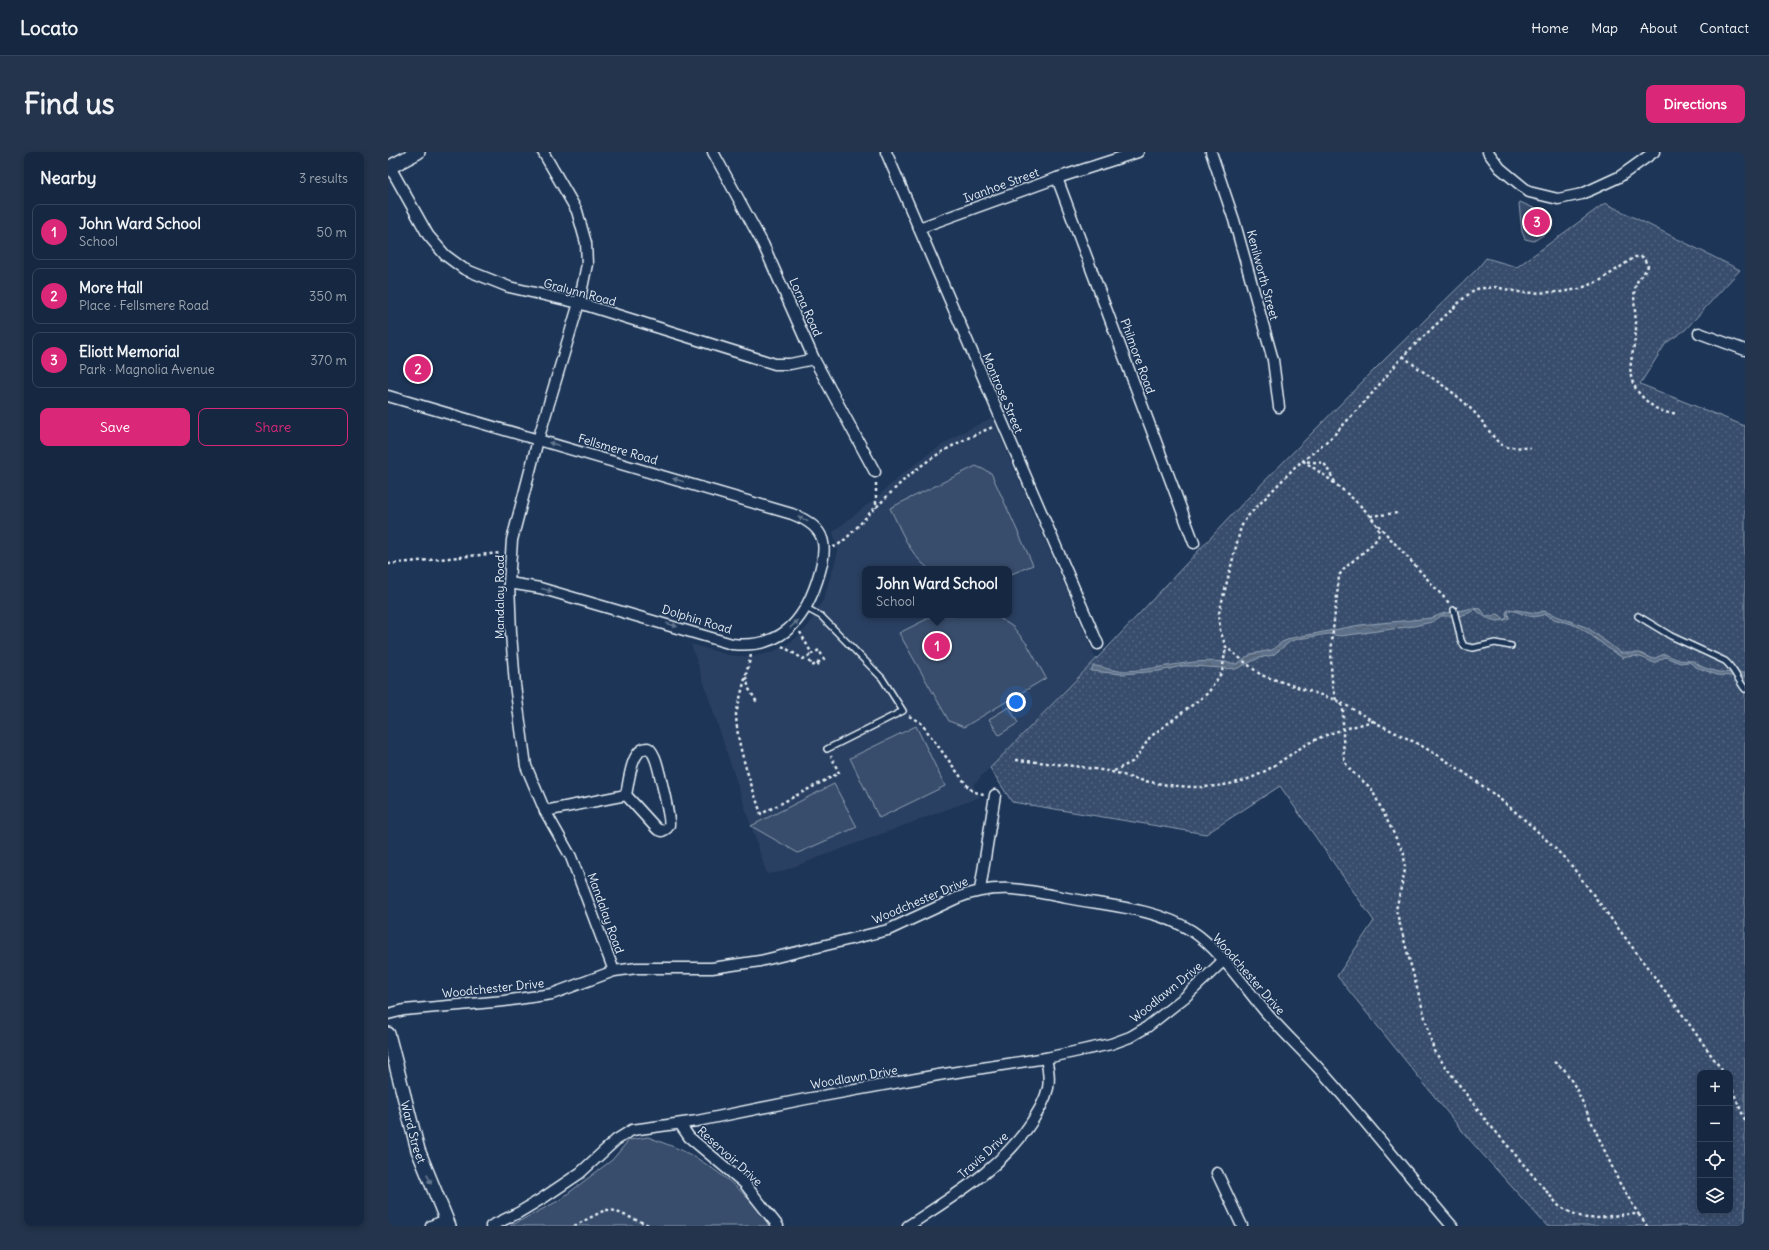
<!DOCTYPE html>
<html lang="en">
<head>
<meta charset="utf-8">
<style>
  body { margin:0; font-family:Delius,sans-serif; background:#23344c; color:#f1f3f6 }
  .controls { position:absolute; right:12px; bottom:12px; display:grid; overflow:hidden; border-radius:8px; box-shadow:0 2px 6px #0003 }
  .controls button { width:36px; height:36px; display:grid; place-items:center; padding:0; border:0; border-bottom:1px solid #35445a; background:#162841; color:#f1f3f6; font:20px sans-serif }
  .you { position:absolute; left:628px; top:550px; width:14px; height:14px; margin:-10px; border:3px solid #fff; border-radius:50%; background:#1a73e8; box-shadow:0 0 0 6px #1a73e833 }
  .badge { display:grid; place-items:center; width:26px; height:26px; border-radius:50%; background:#db2777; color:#fff; font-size:13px; font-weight:700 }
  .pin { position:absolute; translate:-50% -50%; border:2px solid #fff; box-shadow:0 1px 4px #0006 }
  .popup { position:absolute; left:474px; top:414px; width:150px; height:52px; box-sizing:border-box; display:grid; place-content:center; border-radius:8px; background:#162841; filter:drop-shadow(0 1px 3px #0005); font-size:13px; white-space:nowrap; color:#9ea6b1 }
  .popup b { font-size:15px; color:#f1f3f6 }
  .popup::after { content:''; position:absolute; left:50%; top:100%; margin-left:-8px; border:8px solid transparent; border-top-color:#162841 }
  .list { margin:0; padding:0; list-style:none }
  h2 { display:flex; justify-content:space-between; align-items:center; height:52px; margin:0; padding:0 16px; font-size:17px }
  h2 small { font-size:13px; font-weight:400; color:#9ea6b1 }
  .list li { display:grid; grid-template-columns:26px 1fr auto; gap:12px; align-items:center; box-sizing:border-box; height:56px; margin:0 8px 8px; padding:0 8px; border:1px solid #35445a; border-radius:8px }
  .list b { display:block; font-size:15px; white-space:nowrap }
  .list p { margin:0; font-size:13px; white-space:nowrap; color:#9ea6b1 }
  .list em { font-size:13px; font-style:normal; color:#9ea6b1 }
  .actions { display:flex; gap:8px; padding:12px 16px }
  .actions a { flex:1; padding:9px 0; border:1px solid #db2777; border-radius:8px; text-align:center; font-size:14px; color:#db2777 }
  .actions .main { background:#db2777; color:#fff }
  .icon { flex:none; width:22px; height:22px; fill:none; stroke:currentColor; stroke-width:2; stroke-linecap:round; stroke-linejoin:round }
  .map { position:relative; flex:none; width:1357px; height:1074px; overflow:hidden; border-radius:8px }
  header { display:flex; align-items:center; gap:24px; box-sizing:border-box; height:56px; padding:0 20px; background:#162841; border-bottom:1px solid #35445a }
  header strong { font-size:19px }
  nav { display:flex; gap:22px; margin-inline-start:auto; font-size:14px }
  .intro { display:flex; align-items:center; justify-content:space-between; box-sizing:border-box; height:96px; padding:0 24px }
  h1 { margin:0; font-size:28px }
  .button { padding:10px 18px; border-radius:8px; background:#db2777; color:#fff; font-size:14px; font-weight:700 }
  main { display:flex; gap:24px; padding:0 24px }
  aside { flex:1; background:#162841; border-radius:8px; box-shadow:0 2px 6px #0003 }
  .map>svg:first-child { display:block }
</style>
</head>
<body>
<header>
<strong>Locato</strong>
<nav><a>Home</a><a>Map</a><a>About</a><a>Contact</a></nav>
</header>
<div class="intro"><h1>Find us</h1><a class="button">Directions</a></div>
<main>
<aside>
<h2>Nearby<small>3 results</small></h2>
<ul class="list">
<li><span class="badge">1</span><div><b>John Ward School</b><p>School</p></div><em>50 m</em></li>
<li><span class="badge">2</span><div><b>More Hall</b><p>Place · Fellsmere Road</p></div><em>350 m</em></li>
<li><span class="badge">3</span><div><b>Eliott Memorial</b><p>Park · Magnolia Avenue</p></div><em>370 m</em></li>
</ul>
<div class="actions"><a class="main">Save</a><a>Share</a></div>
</aside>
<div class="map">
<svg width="1357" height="1074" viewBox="0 0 1357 1074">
  <defs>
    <pattern id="grass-dots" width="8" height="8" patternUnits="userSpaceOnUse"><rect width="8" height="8" fill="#374d6c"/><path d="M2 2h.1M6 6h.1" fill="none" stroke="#546782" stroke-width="1.8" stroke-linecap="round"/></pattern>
    <pattern id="water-waves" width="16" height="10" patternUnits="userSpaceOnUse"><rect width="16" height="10" fill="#5d7089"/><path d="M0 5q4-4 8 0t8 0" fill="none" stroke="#505a66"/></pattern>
  </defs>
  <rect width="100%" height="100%" fill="#1d3557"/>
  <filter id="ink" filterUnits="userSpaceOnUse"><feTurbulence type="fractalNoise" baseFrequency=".025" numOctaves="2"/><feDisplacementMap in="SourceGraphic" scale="8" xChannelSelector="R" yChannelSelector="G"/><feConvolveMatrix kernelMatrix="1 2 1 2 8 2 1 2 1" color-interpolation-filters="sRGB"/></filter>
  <g filter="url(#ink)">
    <!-- built -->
    <path fill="#2a4162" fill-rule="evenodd" d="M 604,266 L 708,507 L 585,633 L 592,645 L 392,720 L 379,722 L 303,492 L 340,503 L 363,505 L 385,500 L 407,487 L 421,473 L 435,448 L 447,411 L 450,399 L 445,380 L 489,345 L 512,324 L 539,303 L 571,282 ZM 477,417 L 621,417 L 621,463 L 477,463 Z"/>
    <!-- grass -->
    <path fill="url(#grass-dots)" stroke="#909fb2" fill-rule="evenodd" d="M 1217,51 L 1352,118 L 1297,178 L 1278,191 L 1252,232 L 1357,274 L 1357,1074 L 1159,1074 L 1080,986 L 949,824 L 986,769 L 892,634 L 818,682 L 624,650 L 602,616 L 721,494 L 857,349 L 989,215 L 1090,116 L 1098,106 L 1129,115 ZM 1312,921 L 1342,921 L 1342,1059 L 1312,1059 Z"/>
    <!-- park -->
    <g fill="#374d6c" stroke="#909fb2">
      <polygon points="1132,50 1161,63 1166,69 1163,78 1146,89 1137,87 1134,80 1131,52"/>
      <path d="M 588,314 L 603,321 L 645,413 L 621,423 L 621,417 L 541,417 C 521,402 513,378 502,356 Z"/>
      <polygon points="547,463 607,463 625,475 639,492 658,526 576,575 561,569 511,481"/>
      <polygon points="621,555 630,571 611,583 601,567"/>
      <polygon points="528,574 557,634 491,666 462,606"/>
      <polygon points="446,632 469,675 410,701 363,674"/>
      <path d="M 260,985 C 275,991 291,996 305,1004 C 331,1019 367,1047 381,1074 L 122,1074 L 170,1049 L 224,1008 L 241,988 Z"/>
    </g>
    <!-- water -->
    <path fill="url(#water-waves)" stroke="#95a4b5" d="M 1084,456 L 1093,457 C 1097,462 1098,465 1104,465 L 1108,462 L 1112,463 L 1116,468 L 1119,465 L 1118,460 L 1121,457 L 1149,461 L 1156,459 L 1200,476 L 1233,501 L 1251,501 L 1265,507 L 1276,502 L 1291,508 L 1305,509 L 1314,515 L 1330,520 L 1357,521 L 1357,525 L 1329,523 L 1308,515 L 1301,510 L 1292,511 L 1277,505 L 1266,511 C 1254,505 1248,502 1235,506 C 1218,497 1206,483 1189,474 C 1178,469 1167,470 1158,462 C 1141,468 1138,462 1123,458 L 1120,460 L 1121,466 C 1109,473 1096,466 1087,457 L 1081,461 L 1072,464 L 1053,464 L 1044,470 L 1026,474 L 953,484 L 940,482 L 910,487 L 903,489 L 885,503 L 871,506 L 848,517 L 805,514 L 794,514 L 772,519 L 734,522 L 703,519 L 705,514 L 708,514 C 716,515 724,519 732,519 C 772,519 809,503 849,512 L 863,502 L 884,498 L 894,490 L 904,486 L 972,473 L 1044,466 C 1057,459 1070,460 1084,456 Z"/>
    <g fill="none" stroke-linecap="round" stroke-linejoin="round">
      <defs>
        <g id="service">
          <polyline points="418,456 433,464 494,526 515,559 439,597"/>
          <polyline points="1066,458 1073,488 1076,494 1085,496 1107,491 1123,494"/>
          <path d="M 1250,464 L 1283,484 L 1337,509 C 1345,515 1350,528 1357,537"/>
        </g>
        <g id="minor">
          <polyline points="155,0 189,59 198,91 199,112 191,151 150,288 124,388 121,431 123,481 127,533 138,614 157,659 183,705 226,819"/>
          <polyline points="325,0 375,92 426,207 487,320"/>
          <polyline points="498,0 710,492"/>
          <polyline points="823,0 846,68 885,208 891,255"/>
          <polyline points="1100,0 1112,16 1141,40 1170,47 1194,42 1231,25 1266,0"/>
          <polyline points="2,15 40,83 57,103 76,117 121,135 191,151 387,212 402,212 426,207"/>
          <polyline points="669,26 806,391"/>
          <polyline points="531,76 669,26 750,0"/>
          <polyline points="1311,181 1357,198"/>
          <path d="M 0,244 L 404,362 C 441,376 440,395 429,429 C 415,471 392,497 344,492 L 152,436 L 121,431"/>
          <path d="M 157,659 L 238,643 L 269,677 L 274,679 C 277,678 280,676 281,673 C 283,668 270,613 267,606 C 265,602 264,598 260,596 C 243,596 241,630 238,643"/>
          <polyline points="592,738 607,643"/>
          <path d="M 0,862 L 16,858 L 116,849 L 164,842 L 226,819 L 249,816 L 324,816 L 372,809 L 500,778 L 569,746 C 609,730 639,738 679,746 C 721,754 767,756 804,779 C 832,797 859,839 881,864 C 898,883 917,901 934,920 C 979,970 1020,1023 1064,1074"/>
          <polyline points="292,972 301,985 356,1031 390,1074"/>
          <polyline points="829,1021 854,1074"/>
          <polyline points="43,1074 58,1068"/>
          <polyline points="103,1074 130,1061 155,1046 192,1021 228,988 244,978 309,969 418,947 550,923 658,906 723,892 742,885 759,875 797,845 835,809"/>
          <path d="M 520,1074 C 565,1044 613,1017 643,971 C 650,960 657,949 660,936 C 662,926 660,916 658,906"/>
        </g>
        <g id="tertiary">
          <polyline points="0,16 30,0"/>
          <path id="s1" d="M 0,882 L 30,998 L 61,1074"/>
        </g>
      </defs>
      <!-- service casing -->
      <use href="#service" stroke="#e8f1f8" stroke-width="8"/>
      <!-- minor casing -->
      <use href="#minor" stroke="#e8f1f8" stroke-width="13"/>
      <!-- tertiary casing -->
      <use href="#tertiary" stroke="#e8f1f8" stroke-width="16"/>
      <!-- path -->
      <g stroke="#e8f1f8" stroke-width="2.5" stroke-dasharray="3 3" stroke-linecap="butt">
        <path d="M 1015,204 C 1037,223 1063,236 1083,257 C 1094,267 1101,281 1112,292 L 1118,295 L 1143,296"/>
        <path d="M 947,330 L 936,311 L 915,309 L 945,284 L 981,245 L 1015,204 L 1076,146 L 1087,137 L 1107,135 L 1136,141 L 1172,140 L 1191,137 L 1213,128 L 1247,105 L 1255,105 L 1260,114 C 1257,121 1251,125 1248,132 C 1244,146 1248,160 1248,175 C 1247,208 1230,225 1261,251 C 1269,258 1277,262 1289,261"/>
        <polyline points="488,331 488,356"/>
        <polyline points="982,364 1010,361"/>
        <polyline points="990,373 1062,452"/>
        <path d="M 445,395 C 454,394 475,368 483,360 C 494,350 505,338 516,328 C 542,304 573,288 605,275"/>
        <polyline points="0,412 112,401"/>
        <polyline points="412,480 424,502 431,498 436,507 424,514 420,505"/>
        <polyline points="394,494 415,507 424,502"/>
        <path d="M 363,503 L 348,562 C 349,597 363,630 373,662 L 451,621 L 443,604"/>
        <polyline points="429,511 432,515"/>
        <polyline points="358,525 361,537 370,552"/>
        <path d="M 948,548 C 937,515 948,460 951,424 C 957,412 981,399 990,385 C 1000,368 929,317 915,309 L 908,314 L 859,365 L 853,375 L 831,461 L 832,478 L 838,495 L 873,523 L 948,548 L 953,551 L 955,556 L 955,584 L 956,606 L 958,612 L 963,619 L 983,636 L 1016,702 L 1017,718 L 1008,758 L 1046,899 L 1096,966 L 1171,1054 C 1180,1059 1189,1064 1199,1066 C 1212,1068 1244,1058 1252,1064 C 1254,1066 1257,1071 1259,1074"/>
        <polyline points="521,564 533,571 581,636 586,640 596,642"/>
        <path d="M 985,569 C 1003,579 1022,587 1039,597 C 1092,628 1141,668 1183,713 L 1289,855 L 1336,921"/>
        <path d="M 628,608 C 660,611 692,614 724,620 C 732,621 739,625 747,627 C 785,635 822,640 860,627 C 883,619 902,601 923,590 C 941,580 965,575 985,569 L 954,551"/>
        <polyline points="726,619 744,610 749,605 762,585 820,541 834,520 838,495"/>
        <polyline points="1166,910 1176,917 1188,936 1231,1030 1251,1063"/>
        <polyline points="1342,932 1357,968"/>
        <polyline points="186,1074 217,1058 224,1058 263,1074"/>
      </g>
      <!-- service -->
      <use href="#service" stroke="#1d3557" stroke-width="5"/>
      <!-- minor -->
      <use href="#minor" stroke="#1d3557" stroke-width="10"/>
      <!-- tertiary -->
      <use href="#tertiary" stroke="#1d3557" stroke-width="13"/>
    </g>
    <!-- one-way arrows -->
    <defs><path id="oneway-solid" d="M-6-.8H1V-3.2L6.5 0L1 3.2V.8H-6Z"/></defs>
    <g fill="#64778f">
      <use href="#oneway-solid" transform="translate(166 292) rotate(-164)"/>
      <use href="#oneway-solid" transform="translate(290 328) rotate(-164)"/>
      <use href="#oneway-solid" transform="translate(415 367) rotate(-153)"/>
      <use href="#oneway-solid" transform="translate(159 438) rotate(15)"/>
      <use href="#oneway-solid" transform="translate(406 472) rotate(-45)"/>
      <use href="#oneway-solid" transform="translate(284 473) rotate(17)"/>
      <use href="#oneway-solid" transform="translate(41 1027) rotate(68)"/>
    </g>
  </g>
  <g text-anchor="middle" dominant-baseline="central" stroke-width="3" stroke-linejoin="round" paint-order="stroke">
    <!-- street labels -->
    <g font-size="12" fill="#e8f1f8" stroke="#1d3557">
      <text transform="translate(613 33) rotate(-20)">Ivanhoe Street</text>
      <text transform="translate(875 123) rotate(75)">Kenilworth Street</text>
      <text transform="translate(192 140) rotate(15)">Gralynn Road</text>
      <text transform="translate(418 155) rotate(66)">Lorna Road</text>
      <text transform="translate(750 204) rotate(70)">Philmore Road</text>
      <text transform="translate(615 241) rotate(67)">Montrose Street</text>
      <text transform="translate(230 297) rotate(16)">Fellsmere Road</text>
      <text transform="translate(111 445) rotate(-90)">Mandalay Road</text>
      <text transform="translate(309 467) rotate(17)">Dolphin Road</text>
      <text transform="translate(532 748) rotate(-23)">Woodchester Drive</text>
      <text transform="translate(218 761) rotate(70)">Mandalay Road</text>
      <text transform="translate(861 822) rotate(49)">Woodchester Drive</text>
      <text transform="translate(105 836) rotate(-6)">Woodchester Drive</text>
      <text transform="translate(778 840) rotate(-39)">Woodlawn Drive</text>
      <text transform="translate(466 925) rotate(-10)">Woodlawn Drive</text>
      <text stroke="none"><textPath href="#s1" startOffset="101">Ward Street</textPath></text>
      <text transform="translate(595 1003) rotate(-42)">Travis Drive</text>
      <text transform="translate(342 1004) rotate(42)">Reservoir Drive</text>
    </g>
  </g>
</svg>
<div class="controls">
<button>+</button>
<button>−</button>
<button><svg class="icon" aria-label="locate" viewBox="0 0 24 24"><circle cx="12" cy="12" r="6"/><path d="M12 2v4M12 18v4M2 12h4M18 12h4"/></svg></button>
<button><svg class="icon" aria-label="layers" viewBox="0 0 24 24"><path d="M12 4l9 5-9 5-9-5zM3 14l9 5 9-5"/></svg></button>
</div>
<div class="you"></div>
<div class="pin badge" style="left:549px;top:494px">1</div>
<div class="popup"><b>John Ward School</b>School</div>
<div class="pin badge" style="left:30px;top:217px">2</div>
<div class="pin badge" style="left:1149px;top:70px">3</div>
</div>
</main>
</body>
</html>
